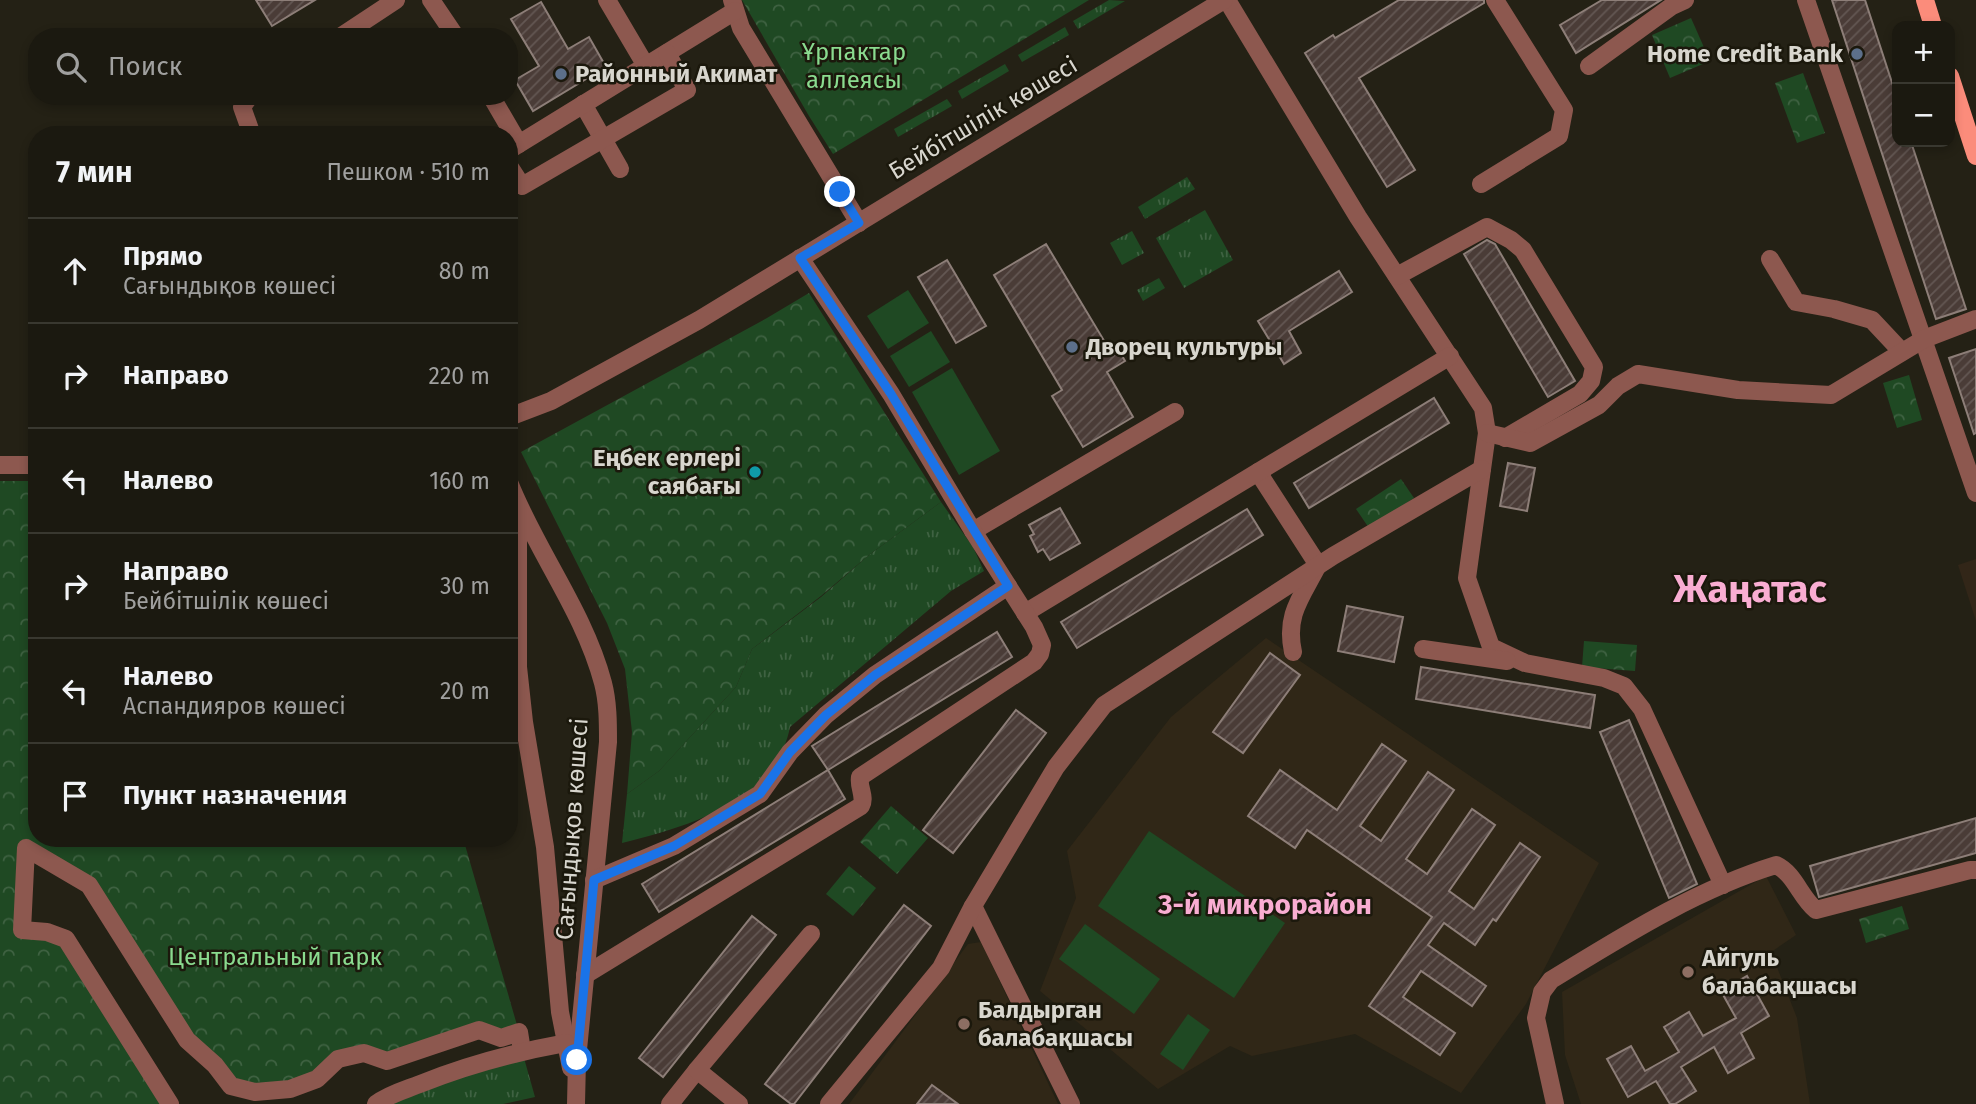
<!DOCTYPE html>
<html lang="ru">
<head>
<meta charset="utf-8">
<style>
  body { margin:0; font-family:"Fira Sans",sans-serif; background:#28261e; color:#f1f3f6 }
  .controls { position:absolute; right:21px; top:21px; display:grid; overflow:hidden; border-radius:14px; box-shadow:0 4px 10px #0003 }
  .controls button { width:63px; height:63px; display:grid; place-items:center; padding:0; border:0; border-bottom:2px solid #393830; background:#1b1910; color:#f1f3f6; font:35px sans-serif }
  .stop { position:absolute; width:21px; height:21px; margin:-16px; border:5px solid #1a73e8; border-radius:50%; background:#fff }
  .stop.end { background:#1a73e8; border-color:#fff; box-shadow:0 2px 7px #0008 }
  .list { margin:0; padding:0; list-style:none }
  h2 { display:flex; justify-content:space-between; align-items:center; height:91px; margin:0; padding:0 28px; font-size:30px }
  h2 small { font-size:23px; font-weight:400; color:#a0a09f }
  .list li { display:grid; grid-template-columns:46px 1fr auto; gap:21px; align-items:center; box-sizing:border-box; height:105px; padding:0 28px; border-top:2px solid #393830 }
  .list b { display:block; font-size:26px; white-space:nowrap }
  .list p { margin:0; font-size:23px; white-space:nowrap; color:#a0a09f }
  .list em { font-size:23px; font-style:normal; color:#a0a09f }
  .icon { flex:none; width:38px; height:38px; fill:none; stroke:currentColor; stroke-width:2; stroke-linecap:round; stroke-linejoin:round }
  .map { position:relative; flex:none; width:1976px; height:1104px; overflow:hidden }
  .search { position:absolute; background:#1b1910; box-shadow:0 4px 10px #0003; left:28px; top:28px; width:490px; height:77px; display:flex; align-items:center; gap:18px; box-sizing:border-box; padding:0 24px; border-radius:28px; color:#a0a09f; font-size:26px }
  .panel { position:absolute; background:#1b1910; box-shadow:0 4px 10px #0003; left:28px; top:126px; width:490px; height:721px; border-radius:28px }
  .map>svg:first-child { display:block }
</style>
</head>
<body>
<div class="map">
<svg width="1976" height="1104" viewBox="0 0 1976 1104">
  <defs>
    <pattern id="grass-tufts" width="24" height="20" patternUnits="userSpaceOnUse" patternTransform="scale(1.75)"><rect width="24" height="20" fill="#1f4923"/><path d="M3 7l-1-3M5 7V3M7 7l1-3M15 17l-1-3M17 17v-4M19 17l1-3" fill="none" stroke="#3f6242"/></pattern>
    <pattern id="park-crowns" width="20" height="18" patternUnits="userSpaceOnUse" patternTransform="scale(1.75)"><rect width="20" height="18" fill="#1f4923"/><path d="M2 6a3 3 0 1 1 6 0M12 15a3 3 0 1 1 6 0" fill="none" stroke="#3f6242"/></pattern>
    <pattern id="building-hatch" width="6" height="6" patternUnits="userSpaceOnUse" patternTransform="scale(1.75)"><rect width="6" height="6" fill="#4a3c37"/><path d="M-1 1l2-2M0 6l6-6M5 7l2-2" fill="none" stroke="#635753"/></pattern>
  </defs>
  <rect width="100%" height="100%" fill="#242115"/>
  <!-- commercial -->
  <polygon fill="#322618" points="1976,559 1976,621 1958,565"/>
  <!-- education -->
  <g fill="#302717">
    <polygon points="1266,638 1599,863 1526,1004 1461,1093 1355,1034 1252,1056 1230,1046 1158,1089 1040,991 1076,898 1067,851 1171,717"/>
    <polygon points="1766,876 1796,935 1771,952 1797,1018 1810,1104 1581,1104 1565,1055 1562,992"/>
    <polygon points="981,942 1058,1104 849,1104 968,944"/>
  </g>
  <!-- grass -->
  <g fill="url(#grass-tufts)">
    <polygon points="1109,0 1125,1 1078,29 1073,21"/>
    <polygon points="1065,27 1069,35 1022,62 1018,55"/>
    <polygon points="1005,64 1009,71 962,99 958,91"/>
    <polygon points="947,99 952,106 898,137 894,129"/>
    <polygon points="1187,177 1195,189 1145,219 1138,207"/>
    <polygon points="1205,210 1233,260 1184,288 1156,238"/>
    <polygon points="1132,231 1144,253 1122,265 1110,243"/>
    <polygon points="1159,278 1165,288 1143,301 1137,290"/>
    <path d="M 941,502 L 973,547 L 984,571 L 951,591 L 790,727 C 775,803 687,826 622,843 L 627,794 L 659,771 L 736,687 L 752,649 L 821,597 L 869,555 Z"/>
    <polygon points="522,1051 535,1097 503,1104 376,1104"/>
  </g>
  <!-- park -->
  <g fill="url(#park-crowns)">
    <polygon points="742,0 1089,0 833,154 809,116"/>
    <polygon points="1691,18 1710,61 1670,78 1652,35"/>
    <polygon points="1803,73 1825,133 1797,143 1775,83"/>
    <polygon points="809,293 941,502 869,555 821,596 752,649 736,687 659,771 627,794 632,732 625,669 607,623 521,452 767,318"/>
    <polygon points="1909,375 1922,420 1897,428 1883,383"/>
    <polygon points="1401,479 1414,498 1369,528 1356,509"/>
    <polygon points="0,481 37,481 37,838 463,838 519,1032 479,1030 387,1061 364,1053 317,1079 255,1092 224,1078 89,885 26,848 22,929 66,939 170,1104 0,1104"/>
    <polygon points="1584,641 1637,645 1635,671 1582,667"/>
    <polygon points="891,806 928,838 897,874 860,842"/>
    <polygon points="849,866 876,888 853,916 826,894"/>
    <polygon points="1902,906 1909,929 1866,943 1859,919"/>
  </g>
  <!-- garden -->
  <g fill="#1f4923">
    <polygon points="908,290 929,323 888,349 867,316"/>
    <polygon points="931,331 950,362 909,387 890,356"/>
    <polygon points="952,368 1000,451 959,475 912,392"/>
    <polygon points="1149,831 1285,923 1234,998 1098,906"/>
    <polygon points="1085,924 1160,979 1134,1014 1059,959"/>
    <polygon points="1188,1014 1210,1030 1183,1070 1160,1054"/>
  </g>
  <!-- building -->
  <g fill="url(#building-hatch)" stroke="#8d7e78" stroke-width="2">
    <polygon points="256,0 315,0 272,26"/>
    <polygon points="1399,0 1484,0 1484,3 1359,78 1415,170 1387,187 1305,53 1333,35 1335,38"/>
    <polygon points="1602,0 1661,0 1576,53 1560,25"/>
    <polygon points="1832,0 1865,0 1897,98 1897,142 1911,142 1966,309 1936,319"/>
    <polygon points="541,2 568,49 589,37 606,67 533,111 515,80 539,66 511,19"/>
    <polygon points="1487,240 1495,244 1575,381 1548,397 1464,254"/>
    <polygon points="1046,244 1109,349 1116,345 1125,361 1107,372 1133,417 1083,447 1052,396 1062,390 994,275"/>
    <polygon points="947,260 986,326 956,343 918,277"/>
    <polygon points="1339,271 1352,292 1289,331 1301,353 1284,364 1258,321"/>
    <polygon points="1976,349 1976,433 1974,434 1949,358"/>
    <polygon points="1434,398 1449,423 1309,508 1294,483"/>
    <polygon points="1508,463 1535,468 1527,511 1500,506"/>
    <polygon points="1060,508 1080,543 1050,560 1043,549 1038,552 1030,536 1034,534 1029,525"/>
    <polygon points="1247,509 1263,535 1077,648 1061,622"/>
    <polygon points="1347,606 1403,617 1394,662 1338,651"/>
    <polygon points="997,632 1012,657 828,770 812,746"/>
    <polygon points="1270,653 1300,675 1243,753 1213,732"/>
    <polygon points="1421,667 1595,695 1590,728 1416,699"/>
    <polygon points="1016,710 1046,733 953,853 923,830"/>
    <polygon points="1629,720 1697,884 1669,898 1600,732"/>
    <polygon points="1382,744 1406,761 1360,826 1381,841 1428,772 1454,790 1406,859 1427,874 1472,809 1495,825 1449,891 1474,909 1520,843 1540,857 1496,921 1493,919 1475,945 1444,923 1428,945 1486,986 1472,1006 1421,971 1403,997 1455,1033 1440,1055 1369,1006 1432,917 1307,830 1295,848 1248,816 1280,770 1337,810"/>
    <polygon points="828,770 845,799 659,912 642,884"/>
    <polygon points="1976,818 1976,853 1819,897 1810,866"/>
    <polygon points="904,905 931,926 794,1104 791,1104 765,1084"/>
    <polygon points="752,916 776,935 663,1077 639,1058"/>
    <polygon points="1747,976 1769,1016 1741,1033 1754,1058 1728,1073 1714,1047 1681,1067 1696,1091 1675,1104 1670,1104 1656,1081 1628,1097 1607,1059 1631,1046 1645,1071 1679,1052 1664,1027 1689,1012 1703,1036 1736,1018 1721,991"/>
    <polygon points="932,1085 958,1104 917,1104"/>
  </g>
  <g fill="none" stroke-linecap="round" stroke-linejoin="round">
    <!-- minor -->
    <g stroke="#8d584f" stroke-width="18">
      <polyline points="431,0 456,37"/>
      <polyline points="607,0 646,66"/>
      <polyline points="732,0 741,28 859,223"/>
      <polyline points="1227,0 1358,217 1483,408 1487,433 1467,578 1491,647 1525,663 1604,678 1624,686 1642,709 1723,885"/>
      <polyline points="1806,0 1976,493"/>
      <polyline points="340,37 396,0"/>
      <polyline points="1589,66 1672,6 1685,0"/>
      <polyline points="250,96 242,107 252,135"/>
      <polyline points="491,96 519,144"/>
      <polyline points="583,104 620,169"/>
      <polyline points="509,150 735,11"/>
      <polyline points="509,166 522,186 687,90 667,53"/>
      <polyline points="1481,184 1559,136 1564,110 1495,0"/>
      <polyline points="1770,259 1796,302 1834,309 1872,320 1902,352"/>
      <polyline points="1397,276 1487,227 1511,240 1523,250 1594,367 1591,381 1580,394 1505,438"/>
      <polyline points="509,417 551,401 699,320 1224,0"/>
      <polyline points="1487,433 1530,443 1599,405 1618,386 1638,374 1738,390 1831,395 1924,339 1976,319"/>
      <polyline points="0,465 37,465"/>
      <path d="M 1258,472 L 1318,565 C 1301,598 1285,615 1293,652"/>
      <path d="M 509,482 C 536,551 584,611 603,683 C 608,702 608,723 608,742 L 577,1060 L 576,1104"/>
      <polyline points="518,505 518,667 524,722 545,847 560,1012 571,1068"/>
      <polyline points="973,531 1175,412"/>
      <polyline points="1025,613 1450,356"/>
      <polyline points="1423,649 1507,661"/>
      <polyline points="594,880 674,846 760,794 790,752 826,715 875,675 1008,586"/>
      <polyline points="973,906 1071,1104"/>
      <path d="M 585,975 L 861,806 C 866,797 858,787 860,777 L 1034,662 L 1040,654 L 1042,645 L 1034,627 L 973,531 L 891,394 L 800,258"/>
      <polyline points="170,1104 66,939 47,932 22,930 26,848 89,885 187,1040 215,1065 231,1086 255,1092 290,1089 317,1079 338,1059 364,1053 387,1061 479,1030 501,1038 519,1032 522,1051"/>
      <path d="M 376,1104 C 389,1094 405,1090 420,1084 C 467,1065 516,1052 566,1043"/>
      <polyline points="670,1104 697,1070"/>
      <polyline points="739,1104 697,1070 811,934"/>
      <polyline points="829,1104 941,968 973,906 1056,767 1104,705 1333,556 1482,469"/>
      <path d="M 1555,1104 L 1536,1018 L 1542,992 L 1551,980 C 1623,936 1695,890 1776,865 C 1795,874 1800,897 1816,910 L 1970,870 L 1976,870"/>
    </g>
    <!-- major -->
    <g stroke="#fb8c7b" stroke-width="18">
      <polyline points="1925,0 1933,26"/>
      <polyline points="1950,76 1976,156"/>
    </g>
  </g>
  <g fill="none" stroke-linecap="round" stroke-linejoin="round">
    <!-- route -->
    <polyline stroke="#1a73e8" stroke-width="9" points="577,1060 594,880 674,846 760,794 790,752 826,715 875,675 1008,586 891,394 800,258 859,223 840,192"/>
  </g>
  <!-- markers -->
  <g fill="#5c6f8a" stroke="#1b180c" stroke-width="2.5">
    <circle cx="1857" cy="54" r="7"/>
    <circle cx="561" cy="74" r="7"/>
    <circle cx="1072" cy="347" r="7"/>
  </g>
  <circle fill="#0f9aa8" stroke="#1b180c" stroke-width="2.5" cx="755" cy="472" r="7"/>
  <g fill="#8d6e63" stroke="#1b180c" stroke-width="2.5">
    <circle cx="1688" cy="972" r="7"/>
    <circle cx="964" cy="1024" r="7"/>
  </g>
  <g text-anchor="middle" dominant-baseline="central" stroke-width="5" stroke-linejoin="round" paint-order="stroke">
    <!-- park labels -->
    <g font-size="24" fill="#8adb8f" stroke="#1b180c">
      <text x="854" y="52">Ұрпактар<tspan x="854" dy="28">аллеясы</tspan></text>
      <text x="275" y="957">Центральный парк</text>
    </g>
    <!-- poi labels -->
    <g font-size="24" font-weight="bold" fill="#d8d6ce" stroke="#1b180c" text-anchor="start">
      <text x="1843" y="54" text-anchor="end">Home Credit Bank</text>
      <text x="575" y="74">Районный Акимат</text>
      <text x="1086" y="347">Дворец культуры</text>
      <text x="741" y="458" text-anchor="end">Еңбек ерлері<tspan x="741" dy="28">саябағы</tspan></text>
      <text x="1702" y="958">Айгуль<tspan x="1702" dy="28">балабақшасы</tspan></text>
      <text x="978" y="1010">Балдырган<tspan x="978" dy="28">балабақшасы</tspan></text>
    </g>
    <!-- street labels -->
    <g font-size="24" fill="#d8d6ce" stroke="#1b180c">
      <text transform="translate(983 118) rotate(-31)">Бейбітшілік көшесі</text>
      <text transform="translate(572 829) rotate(-86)">Сағындықов көшесі</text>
    </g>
    <!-- quarter labels -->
    <g font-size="28" font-weight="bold" fill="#f9add2" stroke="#1b180c">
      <text x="1265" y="904">3-й микрорайон</text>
    </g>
    <!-- town labels -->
    <g font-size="38" font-weight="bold" fill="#f9add2" stroke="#1b180c">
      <text x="1750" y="589">Жаңатас</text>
    </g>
  </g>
</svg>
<div class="controls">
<button>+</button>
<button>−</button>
</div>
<div class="stop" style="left:577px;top:1060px"></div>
<div class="stop end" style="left:840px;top:192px"></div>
<div class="search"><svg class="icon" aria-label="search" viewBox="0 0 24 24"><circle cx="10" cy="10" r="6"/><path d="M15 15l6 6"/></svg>Поиск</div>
<section class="panel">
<h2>7 мин<small>Пешком · 510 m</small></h2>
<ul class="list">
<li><svg class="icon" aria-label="ahead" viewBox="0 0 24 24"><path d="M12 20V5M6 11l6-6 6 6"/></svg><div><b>Прямо</b><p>Сағындықов көшесі</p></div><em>80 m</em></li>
<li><svg class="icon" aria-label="right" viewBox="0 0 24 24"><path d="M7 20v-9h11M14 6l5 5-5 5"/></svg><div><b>Направо</b></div><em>220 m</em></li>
<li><svg class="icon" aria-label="left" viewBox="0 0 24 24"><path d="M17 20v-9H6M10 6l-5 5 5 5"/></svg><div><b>Налево</b></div><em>160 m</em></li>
<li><svg class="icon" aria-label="right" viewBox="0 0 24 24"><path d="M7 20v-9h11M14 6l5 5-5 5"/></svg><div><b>Направо</b><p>Бейбітшілік көшесі</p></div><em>30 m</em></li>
<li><svg class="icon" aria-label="left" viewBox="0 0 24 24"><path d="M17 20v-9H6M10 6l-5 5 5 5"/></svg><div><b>Налево</b><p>Аспандияров көшесі</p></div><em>20 m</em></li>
<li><svg class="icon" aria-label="arrive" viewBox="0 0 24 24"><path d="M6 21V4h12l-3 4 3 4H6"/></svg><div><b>Пункт назначения</b></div></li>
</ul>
</section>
</div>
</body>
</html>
